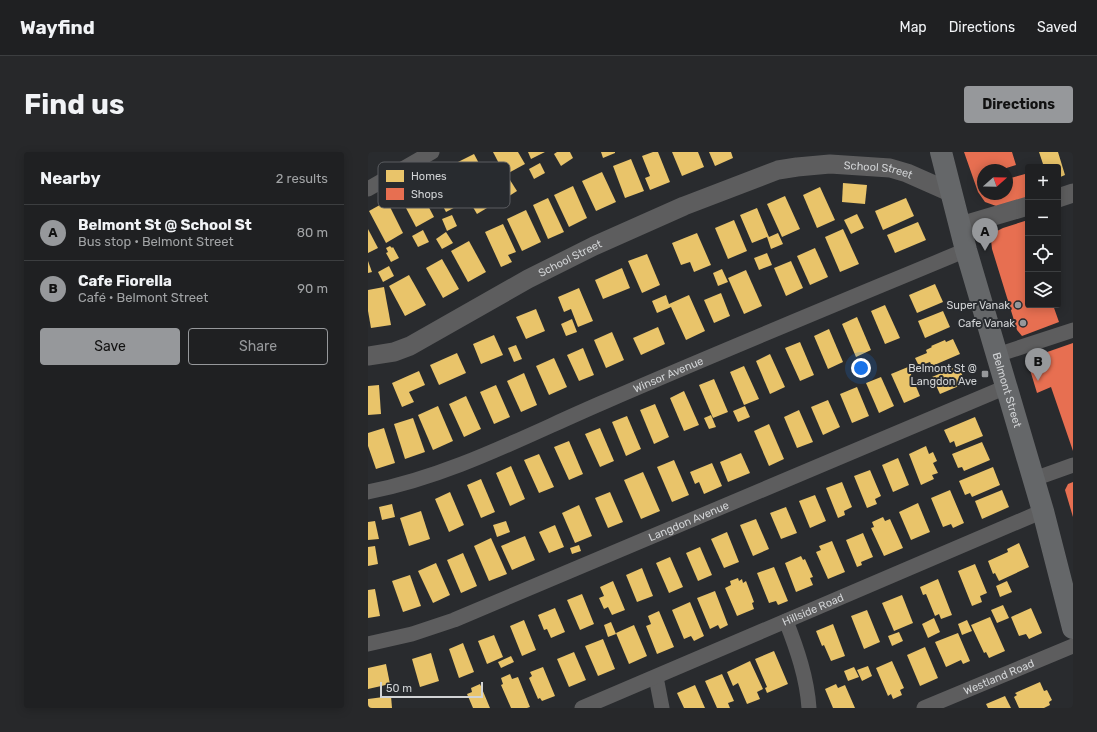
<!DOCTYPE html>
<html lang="en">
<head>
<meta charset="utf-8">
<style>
  body { margin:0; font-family:Rubik,sans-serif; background:#27282a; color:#f1f3f6 }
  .controls { position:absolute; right:12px; top:12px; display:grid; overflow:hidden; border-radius:4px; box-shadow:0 2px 10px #0003 }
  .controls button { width:36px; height:36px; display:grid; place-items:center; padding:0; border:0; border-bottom:1px solid #3c3e40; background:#1f2022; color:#f1f3f6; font:20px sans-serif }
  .compass { position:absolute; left:609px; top:12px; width:36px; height:36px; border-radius:50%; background:#1f2022; box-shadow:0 2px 10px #0003; rotate:70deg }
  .scale { position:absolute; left:12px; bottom:10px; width:103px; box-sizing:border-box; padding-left:4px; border:2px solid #d1d3d5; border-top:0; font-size:11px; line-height:14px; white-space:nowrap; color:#d1d3d5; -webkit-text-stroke:3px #282b2f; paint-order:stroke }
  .you { position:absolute; left:493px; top:216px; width:14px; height:14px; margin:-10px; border:3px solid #fff; border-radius:50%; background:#1a73e8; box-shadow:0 0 0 6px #1a73e833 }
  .badge { display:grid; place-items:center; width:26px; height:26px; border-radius:50%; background:#96989b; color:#111; font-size:13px; font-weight:700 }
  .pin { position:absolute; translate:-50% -33px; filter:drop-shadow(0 1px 2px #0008) }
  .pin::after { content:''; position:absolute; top:21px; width:14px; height:12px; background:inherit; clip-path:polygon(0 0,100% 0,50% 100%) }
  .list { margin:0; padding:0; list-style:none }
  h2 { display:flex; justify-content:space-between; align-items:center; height:52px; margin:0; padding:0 16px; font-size:17px }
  h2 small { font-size:13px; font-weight:400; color:#a1a3a5 }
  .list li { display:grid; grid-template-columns:26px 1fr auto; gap:12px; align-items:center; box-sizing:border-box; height:56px; padding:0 16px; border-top:1px solid #3c3e40 }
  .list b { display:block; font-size:15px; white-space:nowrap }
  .list p { margin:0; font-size:13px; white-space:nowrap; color:#a1a3a5 }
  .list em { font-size:13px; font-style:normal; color:#a1a3a5 }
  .actions { display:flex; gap:8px; padding:12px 16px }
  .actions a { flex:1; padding:9px 0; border:1px solid #96989b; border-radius:4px; text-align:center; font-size:14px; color:#96989b }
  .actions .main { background:#96989b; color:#111 }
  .icon { flex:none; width:22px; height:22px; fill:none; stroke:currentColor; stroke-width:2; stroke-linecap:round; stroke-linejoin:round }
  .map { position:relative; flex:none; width:705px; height:556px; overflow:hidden; border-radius:4px }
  header { display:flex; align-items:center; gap:24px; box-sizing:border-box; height:56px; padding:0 20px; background:#1f2022; border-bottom:1px solid #3c3e40 }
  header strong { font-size:19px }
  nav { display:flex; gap:22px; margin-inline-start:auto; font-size:14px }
  .intro { display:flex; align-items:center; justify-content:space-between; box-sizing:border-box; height:96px; padding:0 24px }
  h1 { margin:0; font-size:28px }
  .button { padding:10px 18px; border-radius:4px; background:#96989b; color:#111; font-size:14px; font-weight:700 }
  main { display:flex; gap:24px; padding:0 24px }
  aside { flex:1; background:#1f2022; border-radius:4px; box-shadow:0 2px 10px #0003 }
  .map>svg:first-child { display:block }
</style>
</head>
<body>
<header>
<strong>Wayfind</strong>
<nav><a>Map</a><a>Directions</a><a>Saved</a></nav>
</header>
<div class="intro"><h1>Find us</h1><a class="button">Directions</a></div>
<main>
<aside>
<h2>Nearby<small>2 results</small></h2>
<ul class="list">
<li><span class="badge">A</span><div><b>Belmont St @ School St</b><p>Bus stop · Belmont Street</p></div><em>80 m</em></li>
<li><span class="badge">B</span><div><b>Cafe Fiorella</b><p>Café · Belmont Street</p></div><em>90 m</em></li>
</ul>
<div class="actions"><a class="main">Save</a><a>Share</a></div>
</aside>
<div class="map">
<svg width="705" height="556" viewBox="0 0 705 556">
  <rect width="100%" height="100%" fill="#292b2e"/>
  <!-- homes -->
  <g fill="#e9c46a">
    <polygon points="125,0 150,0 157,12 137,23"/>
    <polygon points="160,0 177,0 163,7"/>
    <polygon points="189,0 202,0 205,6 193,14 186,2"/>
    <polygon points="233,0 247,0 247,1 235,6"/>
    <polygon points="285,0 290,0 302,30 282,38 277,26 282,24 274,4"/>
    <polygon points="304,0 330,0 336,15 314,24"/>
    <polygon points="341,0 363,0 365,6 347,14"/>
    <polygon points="671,0 690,0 697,23 690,26 690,15 676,15"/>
    <polygon points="106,2 123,34 107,42 90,10"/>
    <polygon points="263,7 276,39 257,46 245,14"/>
    <polygon points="172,11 177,21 166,27 161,17"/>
    <polygon points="80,18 97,50 78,60 61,28"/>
    <polygon points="234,20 248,50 228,59 214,29"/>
    <polygon points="142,28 149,39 138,46 131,35"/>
    <polygon points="47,29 66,65 48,75 29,39"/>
    <polygon points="475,31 499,33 497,52 474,50"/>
    <polygon points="205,34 219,66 201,75 186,43"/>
    <polygon points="452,35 467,68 449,76 435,43"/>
    <polygon points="417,44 432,77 414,85 399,52"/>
    <polygon points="113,46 119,56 109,62 103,52"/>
    <polygon points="180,46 196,80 180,87 165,53"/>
    <polygon points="538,46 546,64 515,78 507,59"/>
    <polygon points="19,49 35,81 18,91 1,59"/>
    <polygon points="389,56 401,85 410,81 415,92 403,97 399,85 384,91 372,63"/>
    <polygon points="158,58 173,90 154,99 139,67"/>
    <polygon points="489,62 496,76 483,82 476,68"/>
    <polygon points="84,63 89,74 79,79 74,67"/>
    <polygon points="366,68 379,99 360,107 347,76"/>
    <polygon points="550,70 558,88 527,101 519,83"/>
    <polygon points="135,72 148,100 140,103 144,110 133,115 117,80"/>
    <polygon points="0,77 10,96 0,101"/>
    <polygon points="475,77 491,112 472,120 457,85"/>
    <polygon points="55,78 61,90 50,95 44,84"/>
    <polygon points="78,80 85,91 74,97 68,87"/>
    <polygon points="329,81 343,113 326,120 322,110 313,113 304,91"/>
    <polygon points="101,89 118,120 100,130 83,99"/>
    <polygon points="22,94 24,96 25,95 31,106 23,110 18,101 20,100 18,96"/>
    <polygon points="447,96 460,125 442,133 429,104"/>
    <polygon points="399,101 404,113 391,118 386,106"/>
    <polygon points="279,102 292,133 274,141 260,109"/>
    <polygon points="74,107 91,137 75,146 58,116"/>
    <polygon points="0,109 4,120 0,121"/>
    <polygon points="423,109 435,136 418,144 406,116"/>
    <polygon points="21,114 26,124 15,130 10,120"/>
    <polygon points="254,116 262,136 235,147 227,128"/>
    <polygon points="354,117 360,130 350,134 345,121"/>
    <polygon points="378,118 394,154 376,162 360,126"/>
    <polygon points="41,123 58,153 37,164 21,134"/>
    <polygon points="567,132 575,150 549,161 541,143"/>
    <polygon points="16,135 23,173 3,176 0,159 0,138"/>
    <polygon points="211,136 225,169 210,175 203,157 196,160 190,145"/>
    <polygon points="353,141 362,164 346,171 336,148"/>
    <polygon points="298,143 301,152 321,143 337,179 318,188 303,155 289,161 284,149"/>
    <polygon points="517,153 532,186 517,192 503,159"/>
    <polygon points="168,157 177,179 158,187 148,165"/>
    <polygon points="575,159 582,175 557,186 550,169"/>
    <polygon points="489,165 503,198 488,205 474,172"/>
    <polygon points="204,167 209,180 198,184 193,172"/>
    <polygon points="290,175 297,192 273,203 265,186"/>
    <polygon points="461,177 475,210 460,217 446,184"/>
    <polygon points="244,180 256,208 238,216 226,188"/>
    <polygon points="126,183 135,203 113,212 105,192"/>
    <polygon points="585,187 592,202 564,214 562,210 551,214 547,206 559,201 558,198 564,195 563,194 577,188 578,190"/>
    <polygon points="432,190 446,223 432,229 417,196"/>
    <polygon points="148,193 154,207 146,210 140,196"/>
    <polygon points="215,196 226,223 211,229 199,203"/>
    <polygon points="89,201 98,221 71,233 62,213"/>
    <polygon points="402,202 417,235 402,242 388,209"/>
    <polygon points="186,206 199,235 181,243 168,214"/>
    <polygon points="376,214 391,247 376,253 362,220"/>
    <polygon points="590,214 598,231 572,242 564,225"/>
    <polygon points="540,215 552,244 536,251 523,222"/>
    <polygon points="51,219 57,233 41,240 46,250 34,255 24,231"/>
    <polygon points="156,221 169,253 153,260 139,229"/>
    <polygon points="513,225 526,254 511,261 498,231"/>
    <polygon points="346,227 360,260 345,266 331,233"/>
    <polygon points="11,233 13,262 0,263 0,234"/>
    <polygon points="128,233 142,265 126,272 112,240"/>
    <polygon points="489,235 501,264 484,271 472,242"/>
    <polygon points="316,239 331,273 316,279 302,246"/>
    <polygon points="98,244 113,277 96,285 81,252"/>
    <polygon points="460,248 472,275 455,283 443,255"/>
    <polygon points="287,252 301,285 286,292 272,258"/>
    <polygon points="70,254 85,289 65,298 50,263"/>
    <polygon points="377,254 382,265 370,270 365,259"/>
    <polygon points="431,258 445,290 429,296 416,265"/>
    <polygon points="343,263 348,275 341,277 336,266"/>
    <polygon points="259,264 273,297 258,304 244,270"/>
    <polygon points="607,265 615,284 588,295 586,289 582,291 576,278"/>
    <polygon points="45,266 57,300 37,307 26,272"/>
    <polygon points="401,272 416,307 401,314 386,279"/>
    <polygon points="16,276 27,311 8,317 0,294 0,281"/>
    <polygon points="232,276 246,309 232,315 217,282"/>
    <polygon points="201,289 215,322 201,328 186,295"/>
    <polygon points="614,290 622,308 596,319 594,315 590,316 584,302"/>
    <polygon points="558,294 561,302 565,300 569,309 565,311 570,321 564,323 566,327 553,333 541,302"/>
    <polygon points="373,301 382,321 360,330 352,310"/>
    <polygon points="171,302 186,335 171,341 156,308"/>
    <polygon points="530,306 541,333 525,340 514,313"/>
    <polygon points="306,308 321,343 304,350 289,315"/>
    <polygon points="344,311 354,334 336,342 331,330 327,332 322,320"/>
    <polygon points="143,314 157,347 142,354 128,321"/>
    <polygon points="625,315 632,333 604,345 602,341 597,343 591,329"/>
    <polygon points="502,318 513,344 507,347 509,352 499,356 486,324"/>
    <polygon points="275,320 292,359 273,367 256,328"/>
    <polygon points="113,327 127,360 113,366 99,333"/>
    <polygon points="474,330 484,355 476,359 477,363 470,366 458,336"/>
    <polygon points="582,338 596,371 585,376 583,372 575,375 563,346"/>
    <polygon points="634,338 641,355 614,367 607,349"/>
    <polygon points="82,340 96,373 81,380 67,347"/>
    <polygon points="242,340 255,370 240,376 227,346"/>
    <polygon points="447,343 458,369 442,376 431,349"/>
    <polygon points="550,351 562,380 543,388 531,360"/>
    <polygon points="24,352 27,365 14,368 11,355"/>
    <polygon points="211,353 224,384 207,391 194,361"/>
    <polygon points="418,355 429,381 413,387 402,361"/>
    <polygon points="53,359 62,387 41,394 32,366"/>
    <polygon points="515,365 517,369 522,367 535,396 516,404 503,376 506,375 504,370"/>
    <polygon points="388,367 401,397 385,404 372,373"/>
    <polygon points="7,369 11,387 0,388 0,370"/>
    <polygon points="138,369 142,380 129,385 125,373"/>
    <polygon points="187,373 196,395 181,401 171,380"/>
    <polygon points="359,380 371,410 356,416 343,387"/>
    <polygon points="495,381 505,405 493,410 494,413 489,415 478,388"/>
    <polygon points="157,384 167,408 144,418 133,394"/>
    <polygon points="123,386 139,422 121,429 106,394"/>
    <polygon points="464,389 477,420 460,427 448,400 453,398 451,394"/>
    <polygon points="651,391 661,415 631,429 627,421 625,422 620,409 640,400 639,397"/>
    <polygon points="211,393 213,399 204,402 202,396"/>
    <polygon points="7,394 10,412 0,414 0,395"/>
    <polygon points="332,395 344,423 330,429 318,401"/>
    <polygon points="95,401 109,434 93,441 79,408"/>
    <polygon points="433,404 435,408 437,407 445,425 442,426 445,433 428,440 417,411"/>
    <polygon points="302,405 315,435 301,441 288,411"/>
    <polygon points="68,411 82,443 65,451 50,419"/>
    <polygon points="607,412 619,441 612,444 614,450 604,454 590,419"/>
    <polygon points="406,415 420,449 410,453 408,449 401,451 389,421"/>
    <polygon points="274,416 285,444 269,450 258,423"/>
    <polygon points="42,423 53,454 35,460 24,429"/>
    <polygon points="370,426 371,429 374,427 375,431 378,429 386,450 384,451 386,457 369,464 357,436 363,433 362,429"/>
    <polygon points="570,427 584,463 573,467 571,462 567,464 558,442 555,443 552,435"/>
    <polygon points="245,429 257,458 244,463 240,455 236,457 231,446 236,444 232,435"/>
    <polygon points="639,429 644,440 632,445 628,434"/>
    <polygon points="7,437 12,464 0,466 0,438"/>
    <polygon points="347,439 360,473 352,477 350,473 342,477 329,446"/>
    <polygon points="214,442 226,472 212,478 199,448"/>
    <polygon points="534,443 545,471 526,479 514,451"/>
    <polygon points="322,450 336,484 326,489 323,484 316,487 304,458"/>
    <polygon points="635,453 641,466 629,471 623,458"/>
    <polygon points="187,456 197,480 183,486 179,477 176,478 170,463"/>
    <polygon points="663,456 674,481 661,487 658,482 651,484 643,465"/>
    <polygon points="499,458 512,490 496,497 483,464"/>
    <polygon points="291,459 306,495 289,502 278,474 283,472 280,464"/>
    <polygon points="622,465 637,499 621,506 618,500 616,501 603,473"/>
    <polygon points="566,466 572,480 560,486 554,472"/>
    <polygon points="156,468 168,498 154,504 142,474"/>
    <polygon points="599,468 604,479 594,483 590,472"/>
    <polygon points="243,470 248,482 240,485 236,473"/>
    <polygon points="465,472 477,504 463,509 456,493 454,494 448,479"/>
    <polygon points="266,473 279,504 261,512 248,481"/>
    <polygon points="531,480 535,489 524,494 520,484"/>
    <polygon points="590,481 602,509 595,512 593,508 578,515 567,490"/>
    <polygon points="126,483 135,505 119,512 110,489"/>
    <polygon points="235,487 247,517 230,524 217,494"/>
    <polygon points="95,491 106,520 91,526 81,497"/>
    <polygon points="557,495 570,526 552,534 539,503"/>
    <polygon points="406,499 420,532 399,541 397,536 399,535 387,507"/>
    <polygon points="206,500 218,528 201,535 189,507"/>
    <polygon points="63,501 71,529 52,535 44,507"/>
    <polygon points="143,504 146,510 133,516 130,510"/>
    <polygon points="382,509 395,537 389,540 392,547 379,552 370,531 365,534 359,520"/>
    <polygon points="524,509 536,536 532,538 534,543 525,547 523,542 520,544 508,516"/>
    <polygon points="18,512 22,532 0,537 0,516"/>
    <polygon points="500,514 504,524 494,529 489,518"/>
    <polygon points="175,515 187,544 174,549 172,546 170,547 161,526 164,524 162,520"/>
    <polygon points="486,515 491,525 480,529 476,519"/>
    <polygon points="142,522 144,527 150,525 162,555 159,556 143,556 133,533 135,532 133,526"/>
    <polygon points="354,522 366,549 360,551 362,556 349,556 337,529"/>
    <polygon points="672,530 676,539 679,538 684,548 681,550 682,553 676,556 651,556 646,545 649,543 647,541"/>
    <polygon points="112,532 122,556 105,556 99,542 104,540 103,536"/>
    <polygon points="468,532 470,536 477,533 487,556 465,556 457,537"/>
    <polygon points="327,533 337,556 316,556 309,541"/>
    <polygon points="23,544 24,556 0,556 0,547"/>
    <polygon points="637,544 643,556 620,556 618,552"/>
  </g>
  <!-- shops -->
  <g fill="#e76f51">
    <polygon points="596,0 644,0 648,13 632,18 615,18 615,42 639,42 639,27 657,22 660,31 660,45 631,55 617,50 610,40"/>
    <polygon points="660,68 660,153 680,153 681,154 685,153 691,170 654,184 649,178 624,97 623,88 627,80 635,76"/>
    <polygon points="705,191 705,299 683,235 669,241 660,211 662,206"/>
    <polygon points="705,330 705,365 697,338 700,332"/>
  </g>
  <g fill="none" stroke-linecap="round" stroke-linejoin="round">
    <!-- minor -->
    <g stroke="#5d5d5e" stroke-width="15">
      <polyline points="0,37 64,0"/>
      <polyline points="629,203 705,178"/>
      <polyline points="666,327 705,313"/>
      <path id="s1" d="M 0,340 C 83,324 159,283 236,250 C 356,198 478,148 598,98"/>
      <path d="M 418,469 C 429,497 439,526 441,556"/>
      <path id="s2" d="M 0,492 L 44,482 L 86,468 L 638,235"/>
      <polyline points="288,525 294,556"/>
      <path id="s3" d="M 214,556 L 675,359"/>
      <path id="s4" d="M 556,556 L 705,494"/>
    </g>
    <!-- tertiary -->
    <g stroke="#5d5d5e" stroke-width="19">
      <polyline points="690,46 705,41"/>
      <polyline points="592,74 660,54"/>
      <path id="s5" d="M 0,204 L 26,200 L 42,194 L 160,127 L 226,94 L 316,54 L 410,18 L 429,15 L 462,12 L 522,16 L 539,21 L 582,40"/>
    </g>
    <!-- primary -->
    <path stroke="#656769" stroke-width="22" id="s6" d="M 573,0 L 598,98 L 675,359 L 705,476"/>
  </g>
  <!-- markers -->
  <g fill="#96989b" stroke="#282b2f" stroke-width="1.5">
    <circle cx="650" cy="153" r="4"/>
    <circle cx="655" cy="171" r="4"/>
    <rect x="613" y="218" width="8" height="8" rx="2"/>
  </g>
  <g text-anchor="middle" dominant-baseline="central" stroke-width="4" stroke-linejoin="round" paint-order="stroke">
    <!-- street labels -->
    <g font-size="11" fill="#d1d3d5" stroke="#282b2f">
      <text stroke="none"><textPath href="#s5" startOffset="553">School Street</textPath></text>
      <text stroke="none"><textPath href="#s5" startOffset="226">School Street</textPath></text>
      <text stroke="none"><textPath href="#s1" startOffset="323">Winsor Avenue</textPath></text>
      <text stroke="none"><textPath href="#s6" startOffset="247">Belmont Street</textPath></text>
      <text stroke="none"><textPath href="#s2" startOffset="344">Langdon Avenue</textPath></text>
      <text stroke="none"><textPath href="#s3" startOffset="251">Hillside Road</textPath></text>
      <text stroke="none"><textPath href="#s4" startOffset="81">Westland Road</textPath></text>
    </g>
    <!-- poi labels -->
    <g font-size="11" fill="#d1d3d5" stroke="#282b2f" text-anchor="end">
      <text x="642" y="153">Super Vanak</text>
      <text x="647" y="171">Cafe Vanak</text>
      <text x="609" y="216">Belmont St @<tspan x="609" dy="13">Langdon Ave</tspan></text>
    </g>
  </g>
  <!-- legend -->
  <rect x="10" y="10" width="132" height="46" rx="6" fill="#282b2f" stroke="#5b5d61" stroke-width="1"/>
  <rect x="18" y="18" width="18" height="12" fill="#e9c46a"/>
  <rect x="18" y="36" width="18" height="12" fill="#e76f51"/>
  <g font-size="11" fill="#d1d3d5">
    <text x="43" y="28">Homes</text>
    <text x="43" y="46">Shops</text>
  </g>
</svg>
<div class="controls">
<button>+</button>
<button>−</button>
<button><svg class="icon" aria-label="locate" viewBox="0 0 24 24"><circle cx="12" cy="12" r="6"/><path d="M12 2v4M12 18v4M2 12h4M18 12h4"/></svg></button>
<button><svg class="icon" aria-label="layers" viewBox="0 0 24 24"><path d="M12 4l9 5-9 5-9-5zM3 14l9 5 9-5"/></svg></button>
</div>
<svg class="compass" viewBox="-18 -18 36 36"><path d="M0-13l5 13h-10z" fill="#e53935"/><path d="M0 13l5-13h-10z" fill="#a1a3a5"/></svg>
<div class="scale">50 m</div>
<div class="you"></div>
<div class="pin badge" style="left:617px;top:99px">A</div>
<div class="pin badge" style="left:670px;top:229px">B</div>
</div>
</main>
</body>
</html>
